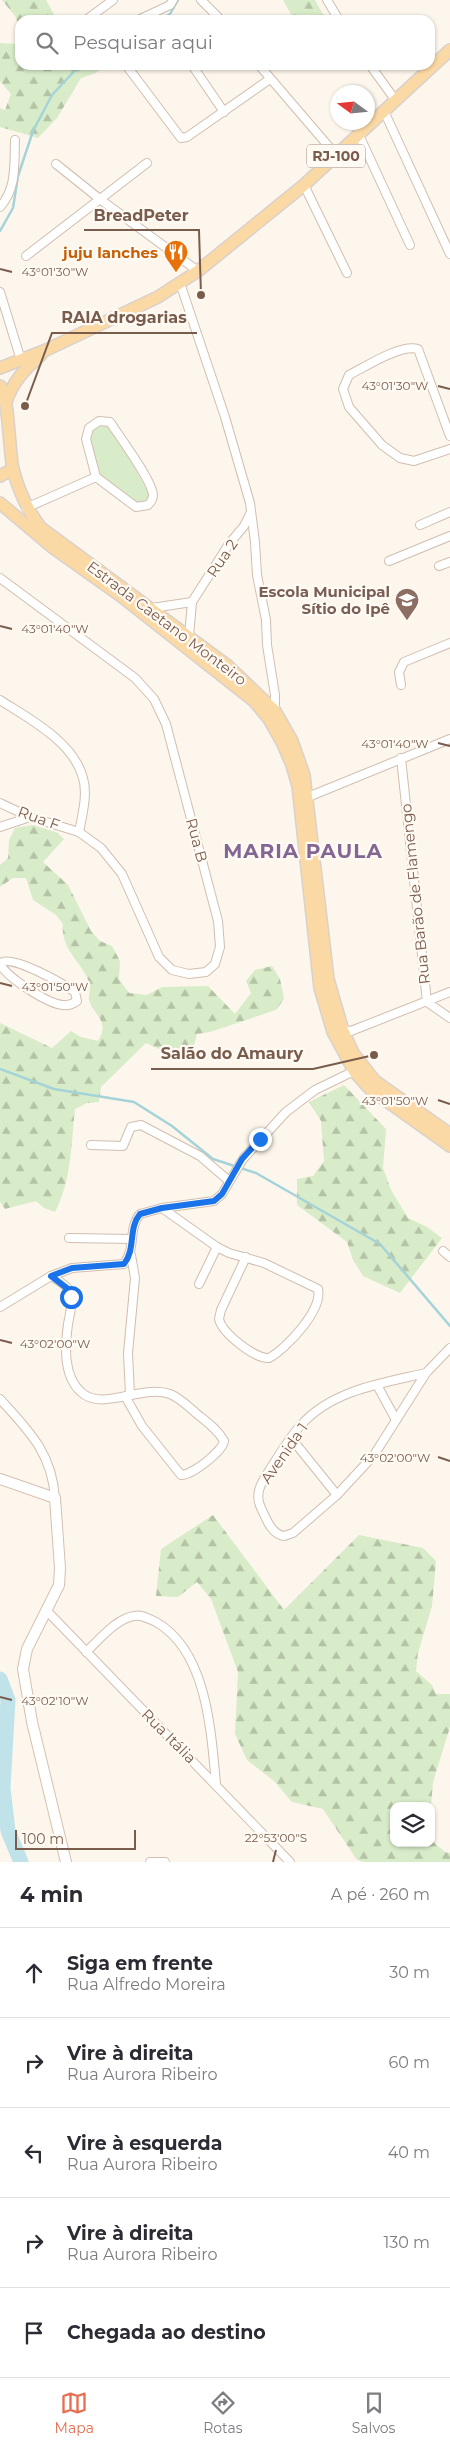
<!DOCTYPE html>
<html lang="pt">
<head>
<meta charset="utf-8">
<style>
  body { margin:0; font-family:Montserrat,sans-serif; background:#f2f2f3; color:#2b2b33 }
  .controls { position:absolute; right:15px; bottom:15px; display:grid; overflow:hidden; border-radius:10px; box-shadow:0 1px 4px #0004 }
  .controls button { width:45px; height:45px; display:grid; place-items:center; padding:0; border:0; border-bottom:1px solid #e1e1e2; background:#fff; color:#2b2b33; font:25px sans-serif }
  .compass { position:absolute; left:330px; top:85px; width:45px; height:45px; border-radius:50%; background:#fff; box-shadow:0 1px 4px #0004; rotate:285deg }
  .scale { position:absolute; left:15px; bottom:12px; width:121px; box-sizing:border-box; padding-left:5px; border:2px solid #7a5c4d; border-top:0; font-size:14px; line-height:18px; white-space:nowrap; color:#7a5c4d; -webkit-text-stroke:4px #fffaf3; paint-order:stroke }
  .stop { position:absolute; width:15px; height:15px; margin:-11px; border:4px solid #1a73e8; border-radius:50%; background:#fff }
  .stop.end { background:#1a73e8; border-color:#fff; box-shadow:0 1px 5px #0008 }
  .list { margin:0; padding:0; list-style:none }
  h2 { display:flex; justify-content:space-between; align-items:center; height:65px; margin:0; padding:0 20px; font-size:21px }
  h2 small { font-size:16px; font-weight:400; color:#7c7c81 }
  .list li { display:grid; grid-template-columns:32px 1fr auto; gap:15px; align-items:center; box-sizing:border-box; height:90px; padding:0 20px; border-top:1px solid #e1e1e2 }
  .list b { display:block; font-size:19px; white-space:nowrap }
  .list p { margin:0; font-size:16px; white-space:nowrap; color:#7c7c81 }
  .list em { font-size:16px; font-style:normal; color:#7c7c81 }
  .icon { flex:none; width:28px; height:28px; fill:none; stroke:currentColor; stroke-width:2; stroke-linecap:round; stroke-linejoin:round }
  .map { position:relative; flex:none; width:450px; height:1862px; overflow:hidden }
  .search { position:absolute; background:#fff; box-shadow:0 1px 4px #0004; left:15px; right:15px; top:15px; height:55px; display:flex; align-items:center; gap:12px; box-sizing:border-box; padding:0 18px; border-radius:15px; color:#7c7c81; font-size:19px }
  .sheet { height:515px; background:#fff }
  nav { display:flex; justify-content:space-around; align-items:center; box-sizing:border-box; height:70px; border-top:1px solid #e1e1e2; background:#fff; font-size:14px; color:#7c7c81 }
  nav a { display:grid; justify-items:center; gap:2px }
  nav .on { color:#e76f51 }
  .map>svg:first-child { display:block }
</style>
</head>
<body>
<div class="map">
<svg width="450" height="1862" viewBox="0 0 450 1862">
  <defs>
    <pattern id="forest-firs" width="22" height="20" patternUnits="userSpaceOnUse" patternTransform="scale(1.25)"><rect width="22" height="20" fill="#d8ecc9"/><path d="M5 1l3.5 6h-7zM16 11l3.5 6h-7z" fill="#b4c2a5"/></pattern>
  </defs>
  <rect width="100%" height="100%" fill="#fdf6ec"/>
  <!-- green -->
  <path fill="#d8ecc9" d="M 100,426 L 107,426 L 127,454 L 148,492 L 148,498 L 145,502 L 138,503 L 102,478 C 95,468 87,442 93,430 Z"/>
  <!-- forest -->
  <g fill="url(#forest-firs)">
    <polygon points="2,0 46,0 57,20 20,20 20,29 15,16"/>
    <polygon points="283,0 315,0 326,20 294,20"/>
    <polygon points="0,43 20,44 20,65 104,65 96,73 81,78 57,118 38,138 0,127 0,108 5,110 11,94 0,81"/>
    <path d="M 33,825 L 56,832 L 64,839 L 43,862 L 68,885 L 91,931 L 100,941 L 112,946 L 120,961 L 119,979 L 129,993 L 147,995 L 162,987 L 208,986 L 235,1014 L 251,993 L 246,981 L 255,970 L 272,966 L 280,979 L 284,999 L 276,1010 L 210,1032 L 197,1034 L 192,1052 L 167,1053 L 146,1043 L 101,1087 L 99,1102 L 87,1103 L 75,1109 C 71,1144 72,1180 55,1212 L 44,1208 L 36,1201 L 5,1209 L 0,1202 L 0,1023 L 52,1048 L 71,1031 L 81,1037 L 98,1041 C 110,1021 95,1017 89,1000 C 88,995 91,990 90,985 C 83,962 60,950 63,924 L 56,915 L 33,900 L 26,878 L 13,878 L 0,887 L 0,865 L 8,858 L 9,840 L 15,828 Z"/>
    <polygon points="344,1085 386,1129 383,1168 391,1190 408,1218 427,1227 442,1238 400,1293 363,1276 353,1260 347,1242 297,1205 297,1179 313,1176 324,1161 321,1121 309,1102"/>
    <polygon points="213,1515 284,1610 359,1535 423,1548 436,1561 432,1606 418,1653 416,1671 432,1685 436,1694 450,1694 450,1727 433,1782 431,1806 394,1806 394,1843 431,1843 431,1840 445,1852 450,1853 450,1862 364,1862 357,1860 323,1809 292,1802 274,1781 247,1760 235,1734 238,1672 211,1599 197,1582 178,1597 156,1596 161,1549"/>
  </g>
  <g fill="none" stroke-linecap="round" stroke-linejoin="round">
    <!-- stream -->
    <g stroke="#a5d3da" stroke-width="2.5">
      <polyline points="159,20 170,14 178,0"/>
      <polyline points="0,231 13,208 18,176 33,131 52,95 80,65"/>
      <polyline points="0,1069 54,1089 134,1102 172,1126 213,1159 256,1173 380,1244 450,1326"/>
    </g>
    <!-- river -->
    <polyline stroke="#bfe3e8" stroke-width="15" points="0,1679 8,1700 3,1788 8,1831 21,1862"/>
    <defs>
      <g id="street">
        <polyline points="201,0 221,20"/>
        <polyline points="327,0 339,20"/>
        <polyline points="86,20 113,0"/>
        <polyline points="138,20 170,5 173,0"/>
        <polyline points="126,65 181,138 187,137 270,79"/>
        <polyline points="192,65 224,112"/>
        <polyline points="259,65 336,155"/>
        <polyline points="370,65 396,101"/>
        <polyline points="384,111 450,254"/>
        <polyline points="359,135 410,245"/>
        <polyline points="56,164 101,200 198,271"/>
        <polyline points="304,185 347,273"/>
        <path d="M 0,207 C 17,188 14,164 15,140"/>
        <polyline points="26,256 147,163"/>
        <polyline points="180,283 225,417 250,503 255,542 257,575 266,620 267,645 275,695 275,711"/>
        <polyline points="0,292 21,360"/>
        <path d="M 99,421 L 110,422 C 119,436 152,480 153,495 C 153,499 151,502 148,505 L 136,507 L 96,477 L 86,439 L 89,428 Z"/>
        <path d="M 450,436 L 418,349 C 400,344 365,367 349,375 L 343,389 L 349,407 L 382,445 L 400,458 L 414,461 L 450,449"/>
        <polyline points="26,508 96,477"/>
        <polyline points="420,525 450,512"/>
        <polyline points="389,561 450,536"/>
        <polyline points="439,566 450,562"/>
        <polyline points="0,578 135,678 154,699 166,724 218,921 220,947 215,964 206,972 189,974 172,970 159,957 122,874 101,848 79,832 30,817 0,803"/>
        <polyline points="152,608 192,602"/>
        <polyline points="189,636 192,602 229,544 244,526 250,514"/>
        <polyline points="401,685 399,672 404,662 450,643"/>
        <path d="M 0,700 C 28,718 74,742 83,778 C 88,794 82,816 79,832"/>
        <polyline points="401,758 427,1002 450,1018"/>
        <polyline points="308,797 450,739"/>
        <polyline points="0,827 30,817"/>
        <path d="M 0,963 C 4,976 48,1004 63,1005 C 69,1006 73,1004 77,1001 L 75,992 C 63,984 12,954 1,963"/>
        <polyline points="339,1030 351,1031 450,992"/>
        <polyline points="91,1145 123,1146 131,1127 141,1125 200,1156 229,1181"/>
        <path d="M 162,1208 L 217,1247 L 229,1253 L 264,1263 L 318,1289 C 323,1310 286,1349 269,1358 C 255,1359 222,1333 219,1319 L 221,1310 L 246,1257"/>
        <polyline points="69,1238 132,1239"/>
        <polyline points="443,1251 450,1257"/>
        <path d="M 51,1276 C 57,1280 65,1284 69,1290 C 74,1300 70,1313 68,1324 C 65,1346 63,1376 81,1392 C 102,1412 142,1384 170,1394 C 180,1398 189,1407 197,1414 C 207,1422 218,1430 224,1441 C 223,1451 191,1476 181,1475 L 142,1426 L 125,1396"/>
        <polyline points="199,1284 217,1247"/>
        <path d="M 0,1307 L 51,1276 L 72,1268 L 124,1264 C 136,1249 128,1228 140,1214 L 162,1208 L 214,1201 L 222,1194 L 243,1159 L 286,1112 L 315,1090 L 354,1071"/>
        <path d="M 426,1373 C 383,1383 332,1390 301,1425 C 290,1437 281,1452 272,1466 C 264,1479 253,1492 261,1508 C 266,1518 271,1534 284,1536 L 293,1533 L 337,1495 L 374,1455 L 426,1373 L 450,1348"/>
        <polyline points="377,1385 396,1420"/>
        <polyline points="130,1395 128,1353 135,1278 131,1255"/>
        <path d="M 0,1399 C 29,1431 52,1453 55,1498"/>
        <polyline points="291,1438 337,1495"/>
        <polyline points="47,1611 290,1862"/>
        <path d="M 86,1652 C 99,1640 117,1618 134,1616 C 142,1614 149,1619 156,1622 C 207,1651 211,1731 216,1784"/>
        <polyline points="150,1862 165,1862"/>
      </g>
      <polyline id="secondary" points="0,1479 55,1498 60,1568 59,1585 27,1649 23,1669 32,1722 66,1862"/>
      <g id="primary">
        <polyline points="0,368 46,350 158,297 198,271 304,185 450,50"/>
        <path d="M 0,386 C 9,395 9,452 13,469 C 19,492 27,510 41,528 L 228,666 L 275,711 L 292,741 L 304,775 L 328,979 L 343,1031 L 353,1053 L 375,1081 L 450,1134"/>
        <path d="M 6,402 C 13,381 25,369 41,355"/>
        <polyline points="0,476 13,469"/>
        <polyline points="0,503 52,547 121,596 254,701 269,719 282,742 292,765 298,786 320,988 333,1032 354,1071 370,1089 450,1146"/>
      </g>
    </defs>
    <!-- street casing -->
    <use href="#street" stroke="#d1beb0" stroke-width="10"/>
    <!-- secondary casing -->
    <use href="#secondary" stroke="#d6c0b0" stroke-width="12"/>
    <!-- primary casing -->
    <use href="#primary" stroke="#dad1cd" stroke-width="14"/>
    <!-- street -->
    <use href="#street" stroke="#fff" stroke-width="8"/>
    <!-- secondary -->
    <use href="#secondary" stroke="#fff" stroke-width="10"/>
    <!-- primary -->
    <use href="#primary" stroke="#fbd9a5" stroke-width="11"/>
  </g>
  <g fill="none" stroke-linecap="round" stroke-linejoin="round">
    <!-- route -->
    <path stroke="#1a73e8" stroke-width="6" d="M 71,1297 L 68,1289 L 51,1276 L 72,1268 L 124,1264 C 136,1249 128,1228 140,1214 L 162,1208 L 214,1201 L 222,1194 L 242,1159 L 260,1139"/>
  </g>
  <!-- ticks -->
  <path fill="none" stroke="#7a5c4d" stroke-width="2" d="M 0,269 L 12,272M 438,386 L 450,389M 0,626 L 12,629M 438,743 L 450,746M 0,983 L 12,986M 438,1100 L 450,1104M 0,1340 L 12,1343M 438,1457 L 450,1461M 0,1697 L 12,1700M 273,1862 L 276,1850"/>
  <!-- icons -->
  <defs>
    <symbol id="restaurant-pin" viewBox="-11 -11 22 30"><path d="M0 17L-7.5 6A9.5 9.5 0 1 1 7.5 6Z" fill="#e8710a" stroke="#fffaf3"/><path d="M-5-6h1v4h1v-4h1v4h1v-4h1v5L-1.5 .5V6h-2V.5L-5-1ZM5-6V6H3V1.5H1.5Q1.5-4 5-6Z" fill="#fff"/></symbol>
    <symbol id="school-pin" viewBox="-11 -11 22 30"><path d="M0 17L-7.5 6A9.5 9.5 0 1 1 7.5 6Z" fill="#8d6e63" stroke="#fffaf3"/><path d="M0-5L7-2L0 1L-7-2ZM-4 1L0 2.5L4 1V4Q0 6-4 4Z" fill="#fff"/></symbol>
  </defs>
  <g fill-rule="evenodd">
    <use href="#restaurant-pin" x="162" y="238" width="28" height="38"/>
    <use href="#school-pin" x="393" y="586" width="28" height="38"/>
  </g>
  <g text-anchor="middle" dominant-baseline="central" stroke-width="4.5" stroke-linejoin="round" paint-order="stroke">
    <!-- shield labels -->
    <rect fill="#fffaf3" stroke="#a28b7f" stroke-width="1" x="307" y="144.5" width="58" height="23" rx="4"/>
    <g font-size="14" font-weight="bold" fill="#7a5c4d">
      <text x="336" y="156">RJ-100</text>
    </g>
    <!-- food labels -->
    <g font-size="15" font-weight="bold" fill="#c56008" stroke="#fffaf3" text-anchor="end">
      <text x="158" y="252">juju lanches</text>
    </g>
    <!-- street labels -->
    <g font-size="15" fill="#7a5c4d" stroke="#fffaf3">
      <text transform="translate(222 558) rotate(-56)">Rua 2</text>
      <text transform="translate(167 623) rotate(37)">Estrada Caetano Monteiro</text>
      <text transform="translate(39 818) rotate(20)">Rua F</text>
      <text transform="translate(197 840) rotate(75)">Rua B</text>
      <text transform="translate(415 894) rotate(-96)">Rua Barão de Flamengo</text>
      <text transform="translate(284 1453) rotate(-55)">Avenida 1</text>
      <text transform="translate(169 1736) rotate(45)">Rua Itália</text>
    </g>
    <!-- education labels -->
    <g font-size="15" font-weight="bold" fill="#785e54" stroke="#fffaf3" text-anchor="end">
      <text x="390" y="591">Escola Municipal<tspan x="390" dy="17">Sítio do Ipê</tspan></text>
    </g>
    <!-- district labels -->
    <g font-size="20" font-weight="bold" letter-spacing="1" fill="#846695" stroke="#fffaf3">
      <text x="303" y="851">MARIA PAULA</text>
    </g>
  </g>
  <g font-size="12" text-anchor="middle" fill="#7a5c4d" stroke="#fffaf3" stroke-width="4.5" stroke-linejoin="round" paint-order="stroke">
    <text x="55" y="276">43°01'30"W</text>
    <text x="395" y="390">43°01'30"W</text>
    <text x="55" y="633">43°01'40"W</text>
    <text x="395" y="748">43°01'40"W</text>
    <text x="55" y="991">43°01'50"W</text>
    <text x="395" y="1105">43°01'50"W</text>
    <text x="55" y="1348">43°02'00"W</text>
    <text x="395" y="1462">43°02'00"W</text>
    <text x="55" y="1705">43°02'10"W</text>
    <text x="276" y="1842">22°53'00"S</text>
  </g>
  <!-- callouts -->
  <path fill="none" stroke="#7a5c4d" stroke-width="2" d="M201 295L199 230H84M25 406L52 333H197M374 1055L313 1069H151"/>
  <g fill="#7a5c4d" stroke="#fffaf3" stroke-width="2">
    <circle cx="201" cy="295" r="5"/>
    <circle cx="25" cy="406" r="5"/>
    <circle cx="374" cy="1055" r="5"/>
  </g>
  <g font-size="16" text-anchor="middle" font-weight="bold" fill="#7a5c4d" stroke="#fffaf3" stroke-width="4.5" stroke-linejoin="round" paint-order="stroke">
    <text x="141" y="221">BreadPeter</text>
    <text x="124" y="323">RAIA drogarias</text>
    <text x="232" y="1059">Salão do Amaury</text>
  </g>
</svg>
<div class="controls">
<button><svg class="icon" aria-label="layers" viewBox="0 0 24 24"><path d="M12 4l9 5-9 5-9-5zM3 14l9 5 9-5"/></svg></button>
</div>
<svg class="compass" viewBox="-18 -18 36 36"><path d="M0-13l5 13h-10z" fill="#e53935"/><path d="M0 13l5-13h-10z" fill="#7c7c81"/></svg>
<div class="scale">100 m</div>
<div class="stop" style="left:71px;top:1297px"></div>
<div class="stop end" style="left:260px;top:1139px"></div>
<div class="search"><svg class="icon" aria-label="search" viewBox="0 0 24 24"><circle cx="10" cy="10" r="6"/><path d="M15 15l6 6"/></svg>Pesquisar aqui</div>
</div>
<section class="sheet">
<h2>4 min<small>A pé · 260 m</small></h2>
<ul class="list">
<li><svg class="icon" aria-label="ahead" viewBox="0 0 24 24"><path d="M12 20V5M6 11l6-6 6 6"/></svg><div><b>Siga em frente</b><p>Rua Alfredo Moreira</p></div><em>30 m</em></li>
<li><svg class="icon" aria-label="right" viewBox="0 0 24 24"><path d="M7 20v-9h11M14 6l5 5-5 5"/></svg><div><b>Vire à direita</b><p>Rua Aurora Ribeiro</p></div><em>60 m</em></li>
<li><svg class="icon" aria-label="left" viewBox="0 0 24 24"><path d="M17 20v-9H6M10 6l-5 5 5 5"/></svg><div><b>Vire à esquerda</b><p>Rua Aurora Ribeiro</p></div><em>40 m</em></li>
<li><svg class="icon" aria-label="right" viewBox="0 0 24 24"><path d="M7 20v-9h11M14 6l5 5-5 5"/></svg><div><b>Vire à direita</b><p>Rua Aurora Ribeiro</p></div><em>130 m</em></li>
<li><svg class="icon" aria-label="arrive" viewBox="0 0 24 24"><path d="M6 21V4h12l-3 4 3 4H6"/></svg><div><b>Chegada ao destino</b></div></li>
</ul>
</section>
<nav>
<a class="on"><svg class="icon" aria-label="map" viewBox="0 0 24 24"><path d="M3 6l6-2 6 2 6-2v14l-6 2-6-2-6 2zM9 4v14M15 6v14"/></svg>Mapa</a>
<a><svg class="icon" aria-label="directions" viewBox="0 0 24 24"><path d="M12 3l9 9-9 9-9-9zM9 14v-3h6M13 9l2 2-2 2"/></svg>Rotas</a>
<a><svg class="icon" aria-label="saved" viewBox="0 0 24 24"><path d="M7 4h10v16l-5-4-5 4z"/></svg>Salvos</a>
</nav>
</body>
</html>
